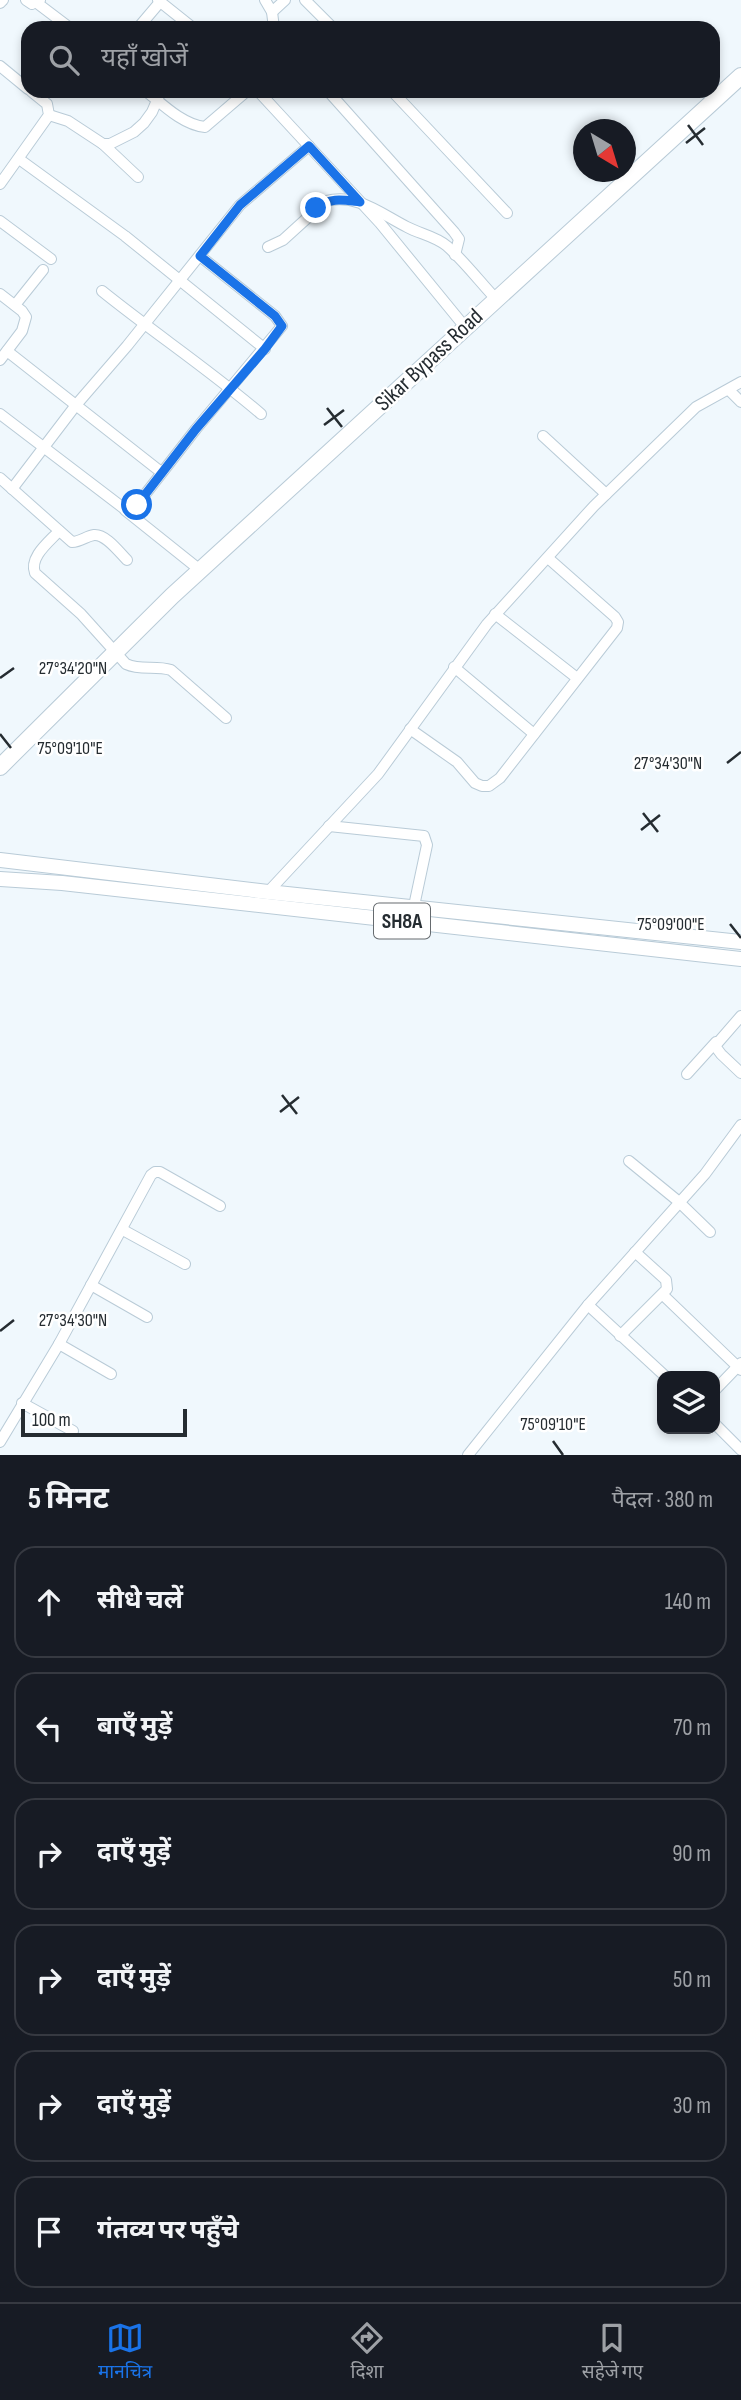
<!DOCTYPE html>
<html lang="hi">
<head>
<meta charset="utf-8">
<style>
  body { margin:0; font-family:"Sofia Sans Condensed","Noto Sans Devanagari",sans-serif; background:#242831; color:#f1f3f6 }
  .controls { position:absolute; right:21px; bottom:21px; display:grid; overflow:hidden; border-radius:14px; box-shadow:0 4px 10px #0003 }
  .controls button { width:63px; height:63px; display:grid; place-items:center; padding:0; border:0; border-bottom:2px solid #363941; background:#171b24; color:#f1f3f6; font:35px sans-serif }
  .compass { position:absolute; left:573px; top:119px; width:63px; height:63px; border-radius:50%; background:#171b24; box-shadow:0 4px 10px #0003; rotate:142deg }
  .scale { position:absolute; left:21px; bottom:18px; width:166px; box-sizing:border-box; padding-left:7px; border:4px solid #252c31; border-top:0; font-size:19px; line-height:24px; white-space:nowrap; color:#252c31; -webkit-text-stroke:5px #fff; paint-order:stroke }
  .stop { position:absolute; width:21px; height:21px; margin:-16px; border:5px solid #1a73e8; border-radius:50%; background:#fff }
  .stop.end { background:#1a73e8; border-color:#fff; box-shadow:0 2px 7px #0008 }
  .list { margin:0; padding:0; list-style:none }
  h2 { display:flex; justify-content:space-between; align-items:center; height:91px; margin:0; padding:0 28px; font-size:30px }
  h2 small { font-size:23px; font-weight:400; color:#9ea1a6 }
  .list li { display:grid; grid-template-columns:46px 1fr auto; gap:21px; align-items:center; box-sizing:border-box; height:112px; margin:0 14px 14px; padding:0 14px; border:2px solid #363941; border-radius:21px }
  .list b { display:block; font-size:26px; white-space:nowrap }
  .list em { font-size:23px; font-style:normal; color:#9ea1a6 }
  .icon { flex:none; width:38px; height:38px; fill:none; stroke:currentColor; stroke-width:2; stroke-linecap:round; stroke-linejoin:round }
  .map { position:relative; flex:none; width:741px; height:1455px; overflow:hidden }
  .search { position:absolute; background:#171b24; box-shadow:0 4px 10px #0003; left:21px; right:21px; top:21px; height:77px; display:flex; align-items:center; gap:18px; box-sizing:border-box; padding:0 24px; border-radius:21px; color:#9ea1a6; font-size:26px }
  .sheet { height:847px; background:#171b24 }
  nav { display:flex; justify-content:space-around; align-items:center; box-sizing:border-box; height:98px; border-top:2px solid #363941; background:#171b24; font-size:19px; color:#9ea1a6 }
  nav a { display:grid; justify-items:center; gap:4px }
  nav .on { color:#1a73e8 }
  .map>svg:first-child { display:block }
</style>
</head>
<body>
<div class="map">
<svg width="741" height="1455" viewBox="0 0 741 1455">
  <rect width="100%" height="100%" fill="#f0f8fd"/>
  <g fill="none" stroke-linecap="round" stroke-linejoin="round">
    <defs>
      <g id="minor">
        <polyline points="26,0 32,4 40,0"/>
        <polyline points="158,0 193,28"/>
        <polyline points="265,0 272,12 274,28"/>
        <polyline points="305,0 333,28"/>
        <polyline points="0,3 3,0"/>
        <polyline points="37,3 70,28"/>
        <polyline points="272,12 285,0"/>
        <polyline points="138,28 160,2"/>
        <polyline points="0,66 28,89"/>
        <path d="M 146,91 C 162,104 183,125 205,127 L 247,91"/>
        <polyline points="258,91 380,223 465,327"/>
        <polyline points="328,91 454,232 459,239 455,255"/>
        <polyline points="392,91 507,213"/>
        <polyline points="49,115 68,121 103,144 110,144 134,132 144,123 152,112 161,91"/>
        <polyline points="103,144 138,177"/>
        <polyline points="19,159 125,236 265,349"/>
        <polyline points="0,184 49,115 47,104 31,91"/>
        <polyline points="0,221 51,259"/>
        <path d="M 268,247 L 283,240 L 326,201 C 357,193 381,214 407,227 C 420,234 435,236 447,246 C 464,261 480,282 496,299"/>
        <path d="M 102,291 C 154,333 210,370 261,414"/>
        <polyline points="0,294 22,311 26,317 22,331 0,360"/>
        <polyline points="15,305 43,270"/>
        <polyline points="7,351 161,472"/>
        <polyline points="729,390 741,402"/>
        <polyline points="0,414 122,507 128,511 133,510 196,429 282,326 275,316 200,256"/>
        <polyline points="543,436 606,494"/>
        <path d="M 0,478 L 72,542 C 81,542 86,536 94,535 C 106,534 119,552 127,560"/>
        <polyline points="12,489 76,405 127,346 240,205 309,146"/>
        <polyline points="125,510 200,570"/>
        <path d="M 59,531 C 49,542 29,557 35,573 L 81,614 L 126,664 C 141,671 155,665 171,670 L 226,718"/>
        <polyline points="495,614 577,678"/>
        <polyline points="454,667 534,734"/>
        <polyline points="410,729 457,762 475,783 482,786 489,786 500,778 617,628 618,622 615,617 548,558"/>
        <polyline points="329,826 424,836 427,845 414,906"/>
        <polyline points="268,892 378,774 487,624 594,506 696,407 741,382"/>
        <polyline points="741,1016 715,1046 721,1054 741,1073"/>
        <polyline points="687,1074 716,1042"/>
        <polyline points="629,1161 678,1201 710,1232"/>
        <polyline points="123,1230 185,1264"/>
        <polyline points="91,1285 147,1317"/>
        <polyline points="663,1295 741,1370"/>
        <polyline points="588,1305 665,1376"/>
        <polyline points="620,1336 667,1289 666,1280 635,1252"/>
        <polyline points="59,1344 111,1374"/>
        <polyline points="715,1390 741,1363"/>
        <polyline points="22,1403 73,1431"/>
        <polyline points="715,1424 741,1450"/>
        <polyline points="0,1442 59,1344 151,1175 155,1172 160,1172 220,1206"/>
        <polyline points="468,1455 588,1305 705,1174 741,1125"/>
      </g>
      <g id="major">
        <polyline points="0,860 268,892 741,942"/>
        <polyline points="0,879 62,883 741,959"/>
      </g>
      <polyline id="highway" points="0,767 172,596 741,76"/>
    </defs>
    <!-- minor casing -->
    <use href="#minor" stroke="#b9cbd7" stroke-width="12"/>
    <!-- major casing -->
    <use href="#major" stroke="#b9cbd7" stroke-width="16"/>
    <!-- highway casing -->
    <use href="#highway" stroke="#b9cbd7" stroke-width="18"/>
    <!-- minor -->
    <use href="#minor" stroke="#fff" stroke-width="10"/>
    <!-- major -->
    <use href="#major" stroke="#fff" stroke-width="14"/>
    <!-- highway -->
    <use href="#highway" stroke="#fff" stroke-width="16"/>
  </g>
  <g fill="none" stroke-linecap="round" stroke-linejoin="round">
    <!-- route -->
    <path stroke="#1a73e8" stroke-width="9" d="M 137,505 L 196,429 L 265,349 L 282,326 L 275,316 L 200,256 L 240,205 L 309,146 L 360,202 C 343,200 331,197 316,208"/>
  </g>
  <!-- ticks -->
  <path fill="none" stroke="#252c31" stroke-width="2.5" d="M 688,125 L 703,145M 686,143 L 705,128M 327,408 L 342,427M 324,425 L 344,410M 0,678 L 14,668M 0,734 L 11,748M 727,763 L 741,752M 643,813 L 658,832M 641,830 L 660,815M 730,924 L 741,938M 282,1095 L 297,1114M 280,1112 L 299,1097M 0,1331 L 14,1320M 553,1441 L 563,1455"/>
  <g text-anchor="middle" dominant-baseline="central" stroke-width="5" stroke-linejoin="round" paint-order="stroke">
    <!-- shield labels -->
    <rect fill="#fff" stroke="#666b6f" stroke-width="2" x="374" y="903.5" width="56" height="35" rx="5"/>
    <g font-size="21" font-weight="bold" fill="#252c31">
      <text x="402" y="921">SH8A</text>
    </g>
    <!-- street labels -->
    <g font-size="23" fill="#252c31" stroke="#fff">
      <text transform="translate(429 360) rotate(-43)">Sikar Bypass Road</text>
    </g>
  </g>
  <g font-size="18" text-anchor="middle" fill="#252c31" stroke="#fff" stroke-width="5" stroke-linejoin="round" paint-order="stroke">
    <text x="73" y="674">27°34'20"N</text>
    <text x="70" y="754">75°09'10"E</text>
    <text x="668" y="769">27°34'30"N</text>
    <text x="671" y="930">75°09'00"E</text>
    <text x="73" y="1326">27°34'30"N</text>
    <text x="553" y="1430">75°09'10"E</text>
  </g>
</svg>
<div class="controls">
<button><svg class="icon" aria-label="layers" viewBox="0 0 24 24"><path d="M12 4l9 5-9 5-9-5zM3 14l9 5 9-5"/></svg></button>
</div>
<svg class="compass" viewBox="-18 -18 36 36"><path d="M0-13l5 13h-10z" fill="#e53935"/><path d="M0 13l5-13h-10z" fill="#9ea1a6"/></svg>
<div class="scale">100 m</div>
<div class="stop" style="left:137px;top:505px"></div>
<div class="stop end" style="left:316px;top:208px"></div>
<div class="search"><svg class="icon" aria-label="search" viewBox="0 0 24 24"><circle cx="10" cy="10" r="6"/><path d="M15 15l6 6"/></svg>यहाँ खोजें</div>
</div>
<section class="sheet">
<h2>5 मिनट<small>पैदल · 380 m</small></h2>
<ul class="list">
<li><svg class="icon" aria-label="ahead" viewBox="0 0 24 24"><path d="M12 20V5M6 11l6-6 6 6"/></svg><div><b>सीधे चलें</b></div><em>140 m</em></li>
<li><svg class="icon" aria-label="left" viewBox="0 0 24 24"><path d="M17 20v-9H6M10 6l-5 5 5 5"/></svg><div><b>बाएँ मुड़ें</b></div><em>70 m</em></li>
<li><svg class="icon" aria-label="right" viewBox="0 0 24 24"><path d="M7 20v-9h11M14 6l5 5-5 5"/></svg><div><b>दाएँ मुड़ें</b></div><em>90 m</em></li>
<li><svg class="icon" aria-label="right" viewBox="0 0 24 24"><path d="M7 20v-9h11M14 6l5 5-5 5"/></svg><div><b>दाएँ मुड़ें</b></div><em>50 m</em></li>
<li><svg class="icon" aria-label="right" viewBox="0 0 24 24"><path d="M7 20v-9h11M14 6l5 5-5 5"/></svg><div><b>दाएँ मुड़ें</b></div><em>30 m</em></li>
<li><svg class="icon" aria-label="arrive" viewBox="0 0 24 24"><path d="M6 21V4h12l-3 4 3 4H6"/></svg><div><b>गंतव्य पर पहुँचे</b></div></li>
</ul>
</section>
<nav>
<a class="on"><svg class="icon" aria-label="map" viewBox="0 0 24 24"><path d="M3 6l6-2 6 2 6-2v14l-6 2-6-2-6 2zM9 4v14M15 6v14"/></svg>मानचित्र</a>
<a><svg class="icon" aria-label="directions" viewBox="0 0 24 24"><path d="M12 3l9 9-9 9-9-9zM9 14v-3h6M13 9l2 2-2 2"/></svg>दिशा</a>
<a><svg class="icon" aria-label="saved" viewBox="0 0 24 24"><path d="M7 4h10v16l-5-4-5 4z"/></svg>सहेजे गए</a>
</nav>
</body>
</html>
